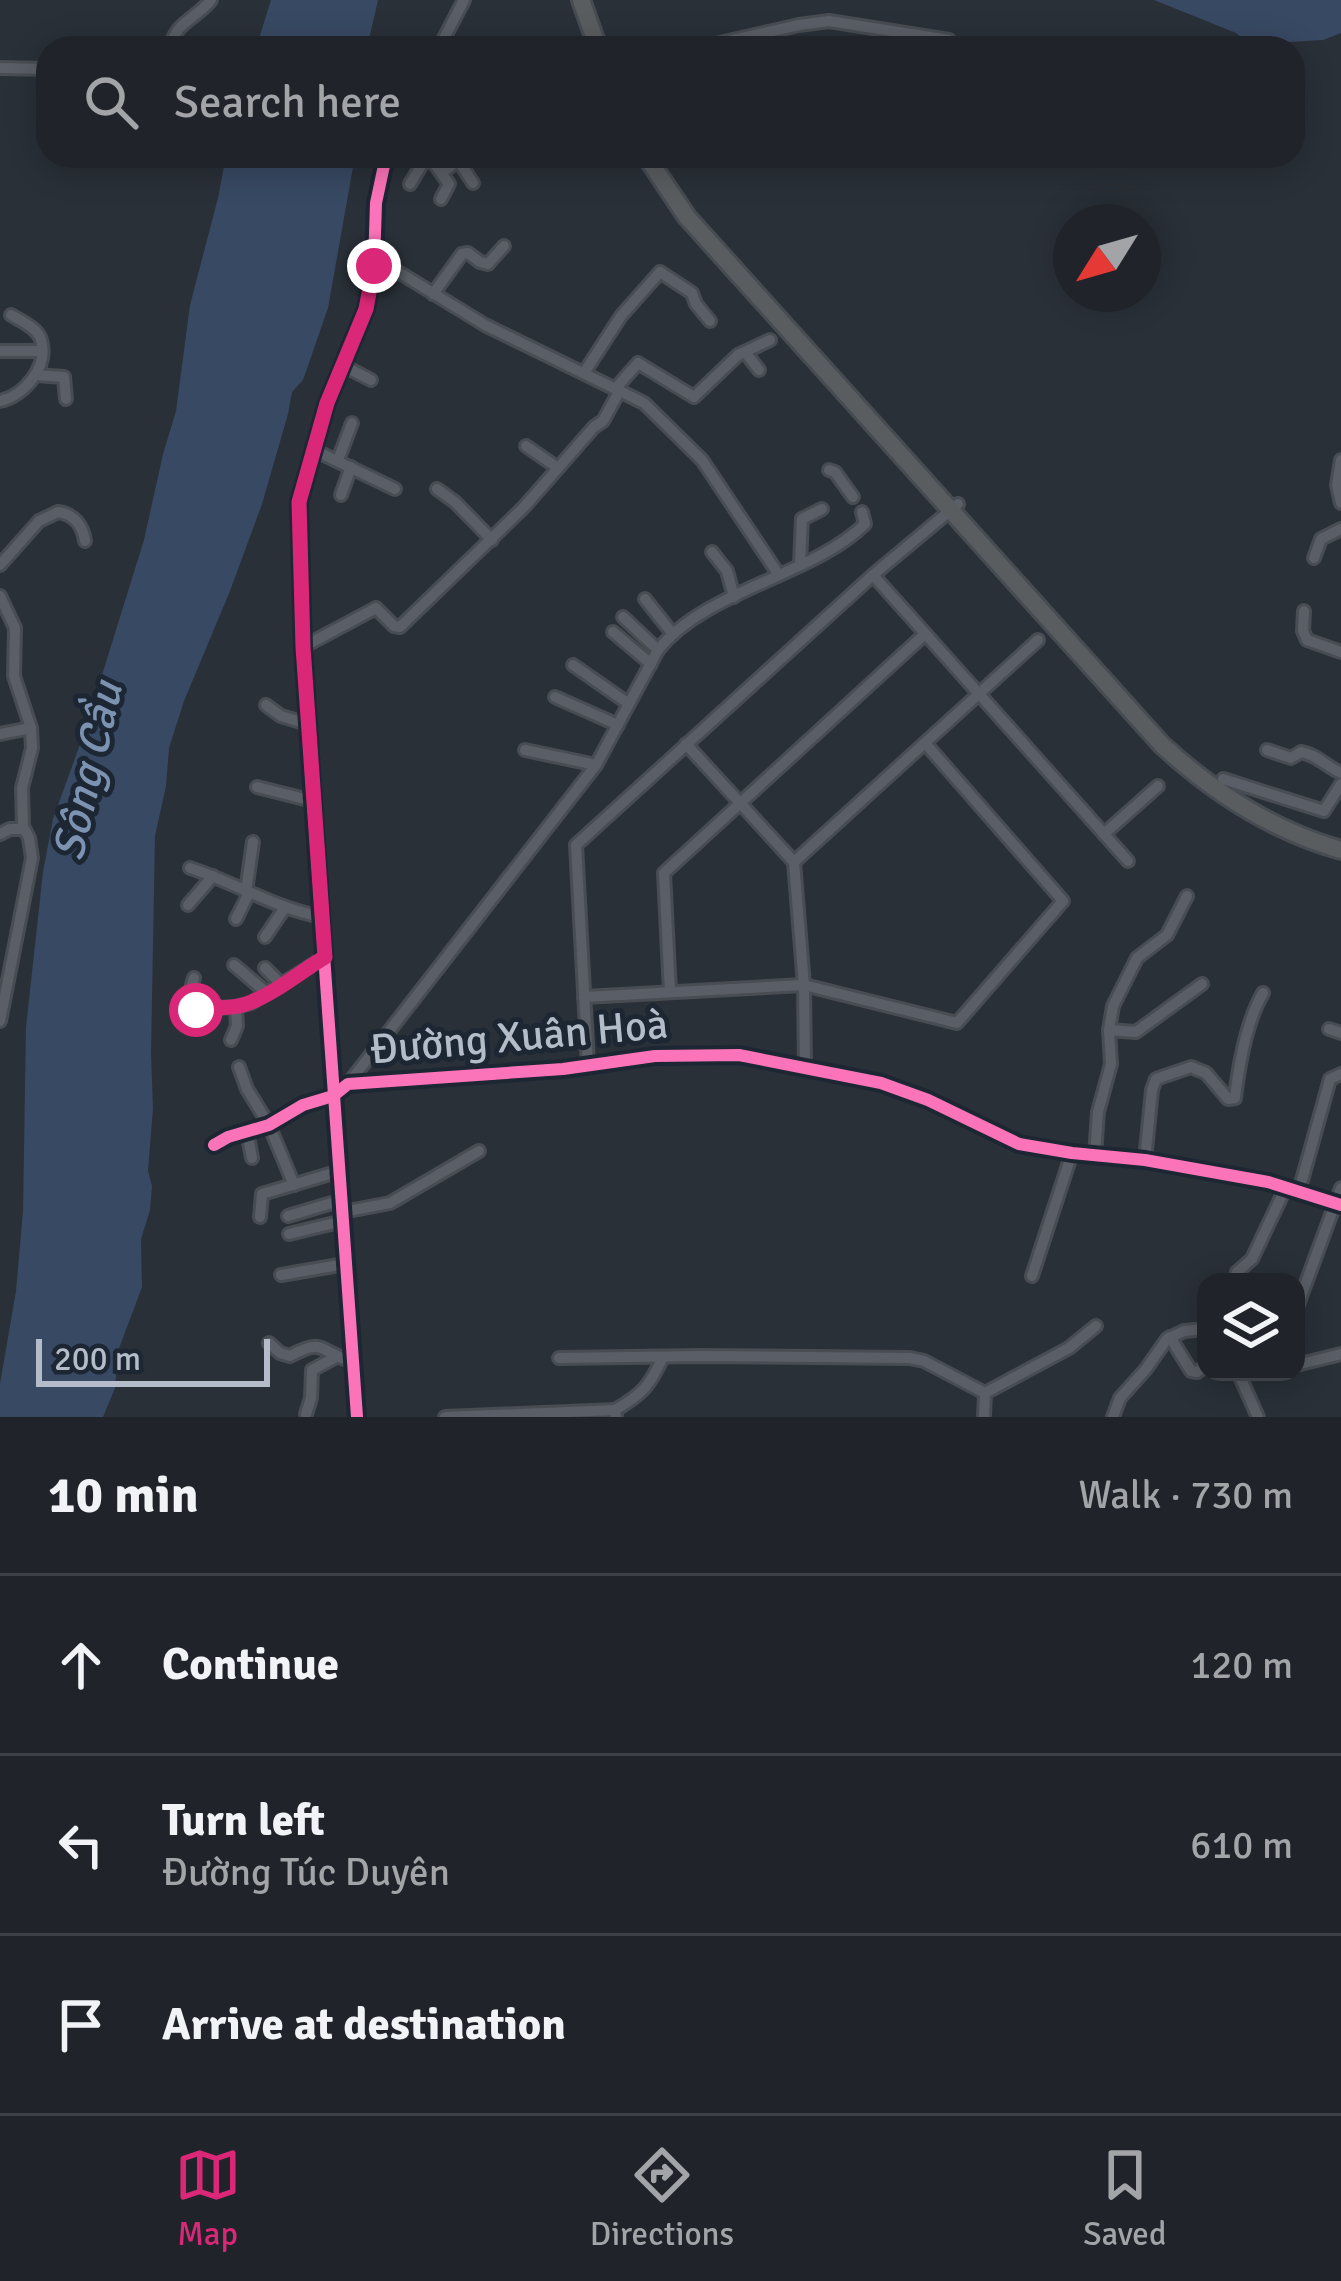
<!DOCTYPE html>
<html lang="en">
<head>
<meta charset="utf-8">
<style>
  body { margin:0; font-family:Signika,sans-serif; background:#282c32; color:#f1f3f6 }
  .controls { position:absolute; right:36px; bottom:36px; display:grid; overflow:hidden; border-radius:24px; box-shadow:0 6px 30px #0003 }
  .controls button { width:108px; height:108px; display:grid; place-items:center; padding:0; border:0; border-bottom:3px solid #3d4147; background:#20242a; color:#f1f3f6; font:60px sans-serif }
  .compass { position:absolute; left:1053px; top:204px; width:108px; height:108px; border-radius:50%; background:#20242a; box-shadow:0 6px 30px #0003; rotate:233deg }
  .scale { position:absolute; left:36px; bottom:30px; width:234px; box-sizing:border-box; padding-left:12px; border:6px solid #b4bcc9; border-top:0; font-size:33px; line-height:42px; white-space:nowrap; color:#b4bcc9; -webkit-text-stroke:9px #1d2633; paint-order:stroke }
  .stop { position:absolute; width:36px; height:36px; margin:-27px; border:9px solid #db2777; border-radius:50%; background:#fff }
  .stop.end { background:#db2777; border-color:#fff; box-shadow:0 3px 12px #0008 }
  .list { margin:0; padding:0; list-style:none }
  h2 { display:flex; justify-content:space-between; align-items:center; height:156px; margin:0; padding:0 48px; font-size:51px }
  h2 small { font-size:39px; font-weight:400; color:#a2a4a8 }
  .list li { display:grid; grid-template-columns:78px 1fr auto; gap:36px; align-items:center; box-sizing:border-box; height:180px; padding:0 48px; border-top:3px solid #3d4147 }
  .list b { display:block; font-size:45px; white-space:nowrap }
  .list p { margin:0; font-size:39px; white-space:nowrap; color:#a2a4a8 }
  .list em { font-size:39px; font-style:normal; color:#a2a4a8 }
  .icon { flex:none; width:66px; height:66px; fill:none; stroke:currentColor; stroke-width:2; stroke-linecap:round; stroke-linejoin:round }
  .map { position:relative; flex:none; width:1341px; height:1417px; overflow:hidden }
  .search { position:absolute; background:#20242a; box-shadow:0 6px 30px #0003; left:36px; right:36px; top:36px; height:132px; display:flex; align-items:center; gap:30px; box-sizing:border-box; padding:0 42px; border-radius:36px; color:#a2a4a8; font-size:45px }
  .sheet { height:696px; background:#20242a }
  nav { display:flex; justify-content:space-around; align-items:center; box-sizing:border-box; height:168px; border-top:3px solid #3d4147; background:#20242a; font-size:33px; color:#a2a4a8 }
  nav a { display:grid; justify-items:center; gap:6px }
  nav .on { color:#db2777 }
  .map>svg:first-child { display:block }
</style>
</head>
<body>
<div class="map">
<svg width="1341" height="1417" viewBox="0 0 1341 1417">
  <rect width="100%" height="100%" fill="#2a3038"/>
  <!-- water -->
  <g fill="#384963">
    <polygon points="271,0 378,0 367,48 256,48"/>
    <polygon points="1154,0 1341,0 1341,33 1323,40 1250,44 1236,33"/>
    <polygon points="226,156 355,156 328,308 303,380 292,392 288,414 262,504 230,591 184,701 169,748 166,786 155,836 151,1053 153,1108 148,1171 152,1186 150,1210 141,1239 142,1287 118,1351 115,1388 103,1417 0,1417 0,1384 16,1291 23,1211 26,1027 43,872 53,819 83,736 144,540 163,454 176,411 190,305 218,198"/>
  </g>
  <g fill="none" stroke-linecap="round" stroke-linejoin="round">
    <defs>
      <g id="minor">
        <path d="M 170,48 C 176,21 195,20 211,0"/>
        <polyline points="439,48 464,0"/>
        <polyline points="698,48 799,25 829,21 949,40"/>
        <polyline points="0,68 48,69"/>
        <polyline points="429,156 449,184 441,199"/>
        <polyline points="442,173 458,160 473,183"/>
        <polyline points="410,184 427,156"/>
        <polyline points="374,265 392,268 485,325 644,403 702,460 779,575"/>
        <polyline points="433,294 462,254 468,253 480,262 488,264 504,246"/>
        <polyline points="0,351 41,351"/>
        <polyline points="745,352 759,370"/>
        <polyline points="344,366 371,380"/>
        <polyline points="584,373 621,316 660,272 692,293 696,304 710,321"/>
        <polyline points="36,375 64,377 66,399"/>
        <polyline points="616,388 638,363 694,397 738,355 770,340"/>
        <path d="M 0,401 C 24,396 49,367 41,340 C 38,328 21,321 11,315"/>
        <polyline points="526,446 558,468"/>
        <polyline points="312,449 395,489"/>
        <polyline points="338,460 352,423"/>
        <polyline points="1341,460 1337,485 1341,503"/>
        <polyline points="829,470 835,472 853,497"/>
        <polyline points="437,489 455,502 492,540"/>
        <polyline points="341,495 351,467"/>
        <polyline points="712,552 727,571 734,597"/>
        <polyline points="1314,558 1321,539 1341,529"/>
        <polyline points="800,564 802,519 822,509"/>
        <path d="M 0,565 L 39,521 L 58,512 C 74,514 83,526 85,541"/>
        <polyline points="873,575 1128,861"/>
        <polyline points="0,596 15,628 14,676 31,728 32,748 22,788 23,826 29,838 32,858 0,1021"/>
        <polyline points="645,599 672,633"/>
        <polyline points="1304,611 1303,631 1307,640 1341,652"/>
        <polyline points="623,617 658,650"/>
        <polyline points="613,632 651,664"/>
        <polyline points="303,647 376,608 394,626 400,627 524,507 594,427 603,421 620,390"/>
        <polyline points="573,665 629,704"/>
        <polyline points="555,697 618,725"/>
        <polyline points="266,705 281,716 308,724"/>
        <polyline points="0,734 31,728"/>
        <polyline points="686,744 794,862"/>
        <polyline points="525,750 596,765"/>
        <path d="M 1267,750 L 1291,758 L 1301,752 C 1318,755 1325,766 1341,773"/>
        <polyline points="1223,779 1324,811 1341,784"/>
        <polyline points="257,787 313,801"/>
        <polyline points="0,834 10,829 24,829"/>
        <polyline points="1104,834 1158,786"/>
        <path d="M 190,868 C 236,883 274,908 322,917"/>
        <polyline points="246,891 253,842"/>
        <polyline points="188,905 213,876"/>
        <polyline points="236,919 249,893"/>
        <polyline points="265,937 284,909"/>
        <polyline points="234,965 267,993"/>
        <polyline points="265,968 281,984"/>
        <path d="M 194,978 C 191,988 187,1001 194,1009 L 236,1007 L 251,1003 L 325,957"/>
        <polyline points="670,992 664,873 925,634"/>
        <polyline points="584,997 804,985 957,1023 1063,901 925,743"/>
        <polyline points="1329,1029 1341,1033"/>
        <polyline points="1109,1030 1136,1032 1202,984"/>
        <polyline points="231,1040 237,1026 236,1007"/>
        <polyline points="588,1065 576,845 873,575 958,504"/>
        <polyline points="239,1067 247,1089 269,1125 294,1185"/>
        <polyline points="805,1068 804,985 794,862 1038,640"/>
        <path d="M 348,1084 L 596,765 L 658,650 C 706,590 812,576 865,524 L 862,512"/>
        <polyline points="247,1132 252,1158"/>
        <polyline points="214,1145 228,1137 269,1125 303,1105 333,1096 348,1084 563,1069 655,1056 739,1055 881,1083 928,1100 1019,1144 1072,1153 1145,1160 1268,1182 1341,1205"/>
        <polyline points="1095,1155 1098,1112 1111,1064 1109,1030 1113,1006 1137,958 1167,935 1187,896"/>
        <path d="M 1145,1160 L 1152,1090 L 1156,1079 L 1191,1067 L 1206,1073 L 1228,1099 L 1235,1098 C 1239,1064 1246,1022 1263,993"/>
        <polyline points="1299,1191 1330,1079 1341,1074"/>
        <polyline points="343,1212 390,1203 479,1151"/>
        <polyline points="288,1216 342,1200"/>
        <polyline points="260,1217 262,1194 340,1171"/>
        <polyline points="289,1234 343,1221"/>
        <polyline points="281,1275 345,1264"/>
        <polyline points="1032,1276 1072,1153"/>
        <polyline points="1235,1282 1237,1272 1252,1259 1286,1187"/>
        <polyline points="1296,1310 1341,1188"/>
        <polyline points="1170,1337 1191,1371 1197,1372 1206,1366"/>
        <path d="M 269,1343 L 280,1353 L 290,1356 C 326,1337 318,1352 351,1361"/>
        <polyline points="559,1358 700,1356 910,1358 924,1361 985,1393"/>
        <polyline points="1296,1365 1341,1354"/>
        <polyline points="1238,1372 1258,1417"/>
        <path d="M 615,1410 C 643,1394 650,1385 663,1357"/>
        <polyline points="306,1414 311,1398 312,1370 336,1357"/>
        <polyline points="357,1417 313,801 303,647 299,502 327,403 366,309 374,265 376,203 386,156"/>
        <polyline points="445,1417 615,1410 616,1417"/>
        <polyline points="984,1417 985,1393 1069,1348 1096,1326"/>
        <polyline points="1113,1417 1120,1398 1146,1369 1167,1339 1184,1331 1206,1329"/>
      </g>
      <g id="highway">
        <polyline points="581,0 598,48"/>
        <path d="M 646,156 L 687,217 L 1162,745 C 1213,792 1274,831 1341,850"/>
      </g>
    </defs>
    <!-- minor casing -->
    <use href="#minor" stroke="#484c53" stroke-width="16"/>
    <!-- highway casing -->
    <use href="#highway" stroke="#474c53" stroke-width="22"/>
    <!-- minor -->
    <use href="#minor" stroke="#5a5e66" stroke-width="10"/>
    <!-- highway -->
    <use href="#highway" stroke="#5a5d60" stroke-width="16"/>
    <defs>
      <g id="cycleway">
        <polyline points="214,1145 228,1137 269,1125 303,1105 333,1096 348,1084 563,1069 655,1056 739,1055 881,1083 928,1100 1019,1144 1072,1153 1145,1160 1268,1182 1341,1205"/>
        <polyline points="357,1417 313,801 303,647 299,502 327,403 366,309 374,265 376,203 386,156"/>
      </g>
    </defs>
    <!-- cycleway casing -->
    <use href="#cycleway" stroke="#1d2633" stroke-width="20"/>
    <!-- cycleway -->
    <use href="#cycleway" stroke="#fb73b8" stroke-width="12"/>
  </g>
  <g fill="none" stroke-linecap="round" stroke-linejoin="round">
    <!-- route -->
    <path stroke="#db2777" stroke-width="15" d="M 196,1010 C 212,1006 230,1010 246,1004 C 273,995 300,972 325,957 L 303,647 L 299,502 L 327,403 L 366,309 L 374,266"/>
  </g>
  <g text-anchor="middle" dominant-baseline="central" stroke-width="10" stroke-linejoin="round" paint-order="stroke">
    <!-- street labels -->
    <g font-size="42" fill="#b4bcc9" stroke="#1d2633">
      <text transform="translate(519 1037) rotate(-5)">Đường Xuân Hoà</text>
    </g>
    <!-- water labels -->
    <g font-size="45" font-style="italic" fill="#7c92b1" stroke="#1d2633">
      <text transform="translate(88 771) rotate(-77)">Sông Cầu</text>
    </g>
  </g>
</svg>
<div class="controls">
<button><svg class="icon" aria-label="layers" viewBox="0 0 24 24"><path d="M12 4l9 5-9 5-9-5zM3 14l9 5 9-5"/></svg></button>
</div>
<svg class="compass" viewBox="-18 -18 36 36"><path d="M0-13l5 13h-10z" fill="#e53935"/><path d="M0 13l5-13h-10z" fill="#a2a4a8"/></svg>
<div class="scale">200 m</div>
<div class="stop" style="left:196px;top:1010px"></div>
<div class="stop end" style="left:374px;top:266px"></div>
<div class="search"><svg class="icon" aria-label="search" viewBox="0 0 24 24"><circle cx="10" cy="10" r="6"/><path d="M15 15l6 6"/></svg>Search here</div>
</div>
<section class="sheet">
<h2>10 min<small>Walk · 730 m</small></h2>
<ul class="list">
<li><svg class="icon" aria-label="ahead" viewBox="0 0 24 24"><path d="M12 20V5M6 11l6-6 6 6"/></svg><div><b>Continue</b></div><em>120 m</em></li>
<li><svg class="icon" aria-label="left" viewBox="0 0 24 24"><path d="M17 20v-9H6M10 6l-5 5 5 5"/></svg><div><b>Turn left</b><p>Đường Túc Duyên</p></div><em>610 m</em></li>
<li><svg class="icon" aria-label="arrive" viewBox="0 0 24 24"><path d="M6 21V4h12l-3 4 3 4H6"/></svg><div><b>Arrive at destination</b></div></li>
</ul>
</section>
<nav>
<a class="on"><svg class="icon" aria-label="map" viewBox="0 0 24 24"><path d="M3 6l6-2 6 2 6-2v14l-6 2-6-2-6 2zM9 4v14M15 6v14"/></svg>Map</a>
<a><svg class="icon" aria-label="directions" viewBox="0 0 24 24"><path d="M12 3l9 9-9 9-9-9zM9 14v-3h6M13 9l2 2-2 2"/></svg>Directions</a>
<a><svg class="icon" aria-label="saved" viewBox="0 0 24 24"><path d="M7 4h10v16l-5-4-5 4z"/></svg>Saved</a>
</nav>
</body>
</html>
